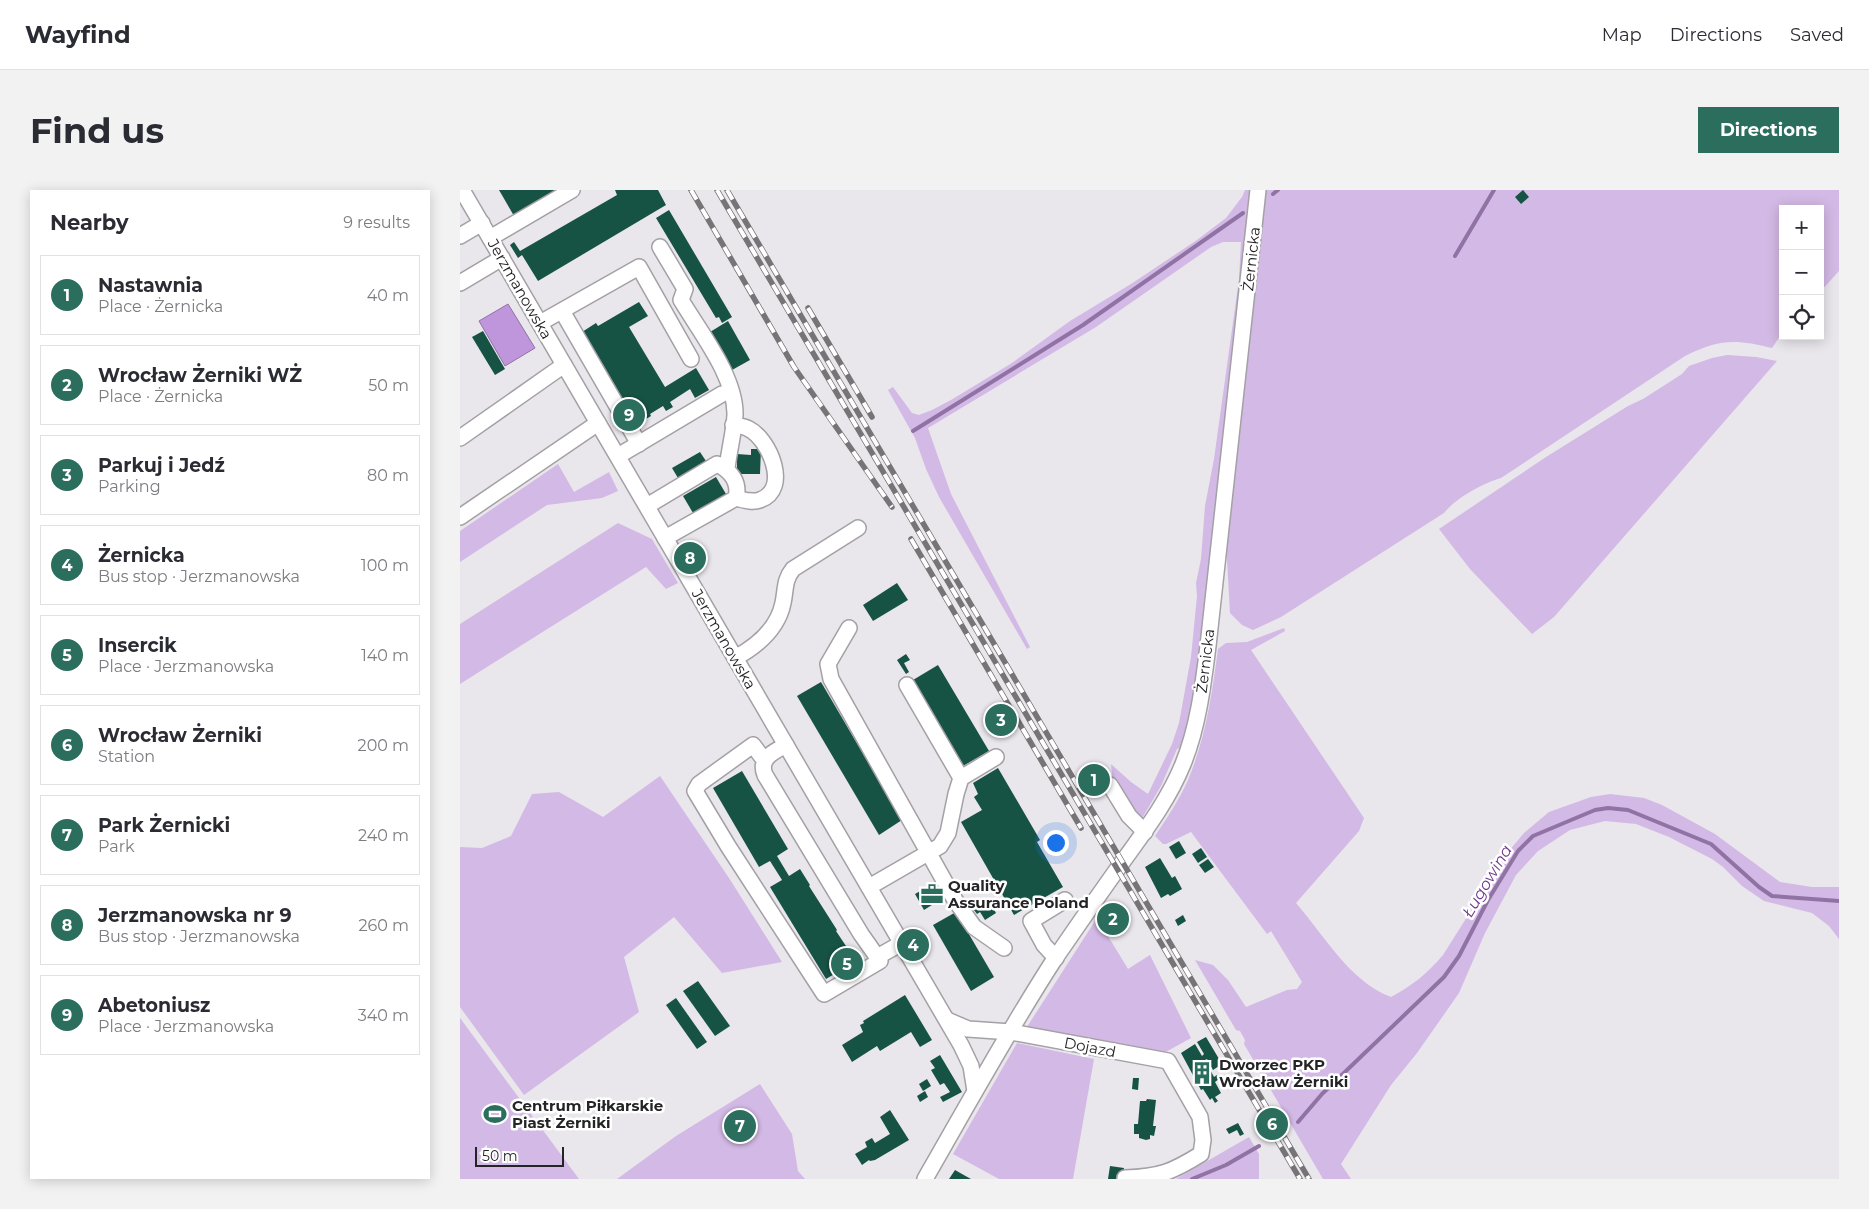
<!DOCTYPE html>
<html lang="en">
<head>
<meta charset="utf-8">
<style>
  body { margin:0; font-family:Montserrat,sans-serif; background:#f2f2f3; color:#2b2b33 }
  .controls { position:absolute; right:15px; top:15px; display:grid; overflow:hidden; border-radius:0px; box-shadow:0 2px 12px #0003 }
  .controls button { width:45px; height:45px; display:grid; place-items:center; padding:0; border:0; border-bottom:1px solid #e1e1e2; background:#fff; color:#2b2b33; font:25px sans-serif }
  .scale { position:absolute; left:15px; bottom:12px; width:89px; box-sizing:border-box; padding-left:5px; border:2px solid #242325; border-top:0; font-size:14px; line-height:18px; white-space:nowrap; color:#242325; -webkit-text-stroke:4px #fff; paint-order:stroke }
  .you { position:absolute; left:595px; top:652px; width:18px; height:18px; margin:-12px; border:4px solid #fff; border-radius:50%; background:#1a73e8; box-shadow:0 0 0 8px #1a73e833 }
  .badge { display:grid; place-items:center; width:32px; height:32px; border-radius:50%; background:#2c6e5d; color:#fff; font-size:16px; font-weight:700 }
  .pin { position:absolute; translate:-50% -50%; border:2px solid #fff; box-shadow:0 1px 5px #0006 }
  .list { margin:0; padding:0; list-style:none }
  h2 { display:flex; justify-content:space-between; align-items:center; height:65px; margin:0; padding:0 20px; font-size:21px }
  h2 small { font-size:16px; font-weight:400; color:#7c7c81 }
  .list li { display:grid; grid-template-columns:32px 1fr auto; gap:15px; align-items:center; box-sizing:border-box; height:80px; margin:0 10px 10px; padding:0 10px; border:1px solid #e1e1e2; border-radius:0px }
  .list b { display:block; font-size:19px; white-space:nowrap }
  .list p { margin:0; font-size:16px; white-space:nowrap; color:#7c7c81 }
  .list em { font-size:16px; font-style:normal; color:#7c7c81 }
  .icon { flex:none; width:28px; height:28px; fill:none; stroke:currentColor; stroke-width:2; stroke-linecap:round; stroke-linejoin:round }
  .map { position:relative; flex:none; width:1379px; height:989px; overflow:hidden; border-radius:0px }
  header { display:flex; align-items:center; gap:30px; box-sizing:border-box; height:70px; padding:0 25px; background:#fff; border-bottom:1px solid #e1e1e2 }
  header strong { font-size:24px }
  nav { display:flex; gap:28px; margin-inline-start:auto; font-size:18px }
  .intro { display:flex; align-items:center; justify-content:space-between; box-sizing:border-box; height:120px; padding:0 30px }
  h1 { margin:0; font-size:35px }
  .button { padding:12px 22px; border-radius:0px; background:#2c6e5d; color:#fff; font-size:18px; font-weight:700 }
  main { display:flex; gap:30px; padding:0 30px }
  aside { flex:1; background:#fff; border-radius:0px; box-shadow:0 2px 12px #0003 }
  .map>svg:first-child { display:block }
</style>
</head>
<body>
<header>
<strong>Wayfind</strong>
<nav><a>Map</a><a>Directions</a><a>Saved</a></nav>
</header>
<div class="intro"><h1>Find us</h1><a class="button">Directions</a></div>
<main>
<aside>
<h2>Nearby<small>9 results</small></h2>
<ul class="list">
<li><span class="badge">1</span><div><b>Nastawnia</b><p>Place · Żernicka</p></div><em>40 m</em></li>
<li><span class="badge">2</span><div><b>Wrocław Żerniki WŻ</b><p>Place · Żernicka</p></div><em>50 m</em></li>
<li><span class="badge">3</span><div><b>Parkuj i Jedź</b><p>Parking</p></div><em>80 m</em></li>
<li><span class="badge">4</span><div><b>Żernicka</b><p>Bus stop · Jerzmanowska</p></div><em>100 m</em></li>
<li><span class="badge">5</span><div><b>Insercik</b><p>Place · Jerzmanowska</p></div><em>140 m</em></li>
<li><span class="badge">6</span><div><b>Wrocław Żerniki</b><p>Station</p></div><em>200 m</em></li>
<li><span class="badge">7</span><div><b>Park Żernicki</b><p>Park</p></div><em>240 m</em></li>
<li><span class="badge">8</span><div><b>Jerzmanowska nr 9</b><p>Bus stop · Jerzmanowska</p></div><em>260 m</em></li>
<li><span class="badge">9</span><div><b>Abetoniusz</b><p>Place · Jerzmanowska</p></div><em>340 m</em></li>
</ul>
</aside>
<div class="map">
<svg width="1379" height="989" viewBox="0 0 1379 989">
  <rect width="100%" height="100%" fill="#e9e6ec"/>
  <!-- green -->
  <g fill="#d3b9e5">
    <polygon points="785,0 792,0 736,504 722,557 717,559 701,596 681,630 653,593 651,574 671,592 688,604 712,554 719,533 731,467 737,406 736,393 741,369 745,316 754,269 779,89 781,52 763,52 751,57 636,137 468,238 491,304 570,457 567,459 479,307 466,279 455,248 428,200 433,197 452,223 459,225 472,220 491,210 552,173 610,131 671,94 737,50 766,28 782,7"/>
    <path d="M 806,0 L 1379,0 L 1379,81 L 1360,102 L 1360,19 L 1323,19 L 1323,142 L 1312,158 C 1276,149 1259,149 1225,166 L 1041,288 C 1023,293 996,308 984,323 L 821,427 L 793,440 L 782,435 L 770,423 L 766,352 Z"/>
    <polygon points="1267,165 1296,167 1317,171 1094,427 1072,444 1010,379 979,339 1086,267 1168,216 1183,209 1222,184 1229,176 1252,168"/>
    <polygon points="98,274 114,302 149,282 158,301 142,308 87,315 0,372 0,341"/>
    <polygon points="158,333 192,349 218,393 206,399 186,377 0,494 0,434"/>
    <path d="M 824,438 L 825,441 L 791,460 L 904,628 L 899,641 L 836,713 C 864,745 889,791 931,807 C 952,796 968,783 983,765 L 1048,662 L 1064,643 L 1089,622 L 1131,607 L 1150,604 L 1184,608 L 1202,615 L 1255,644 L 1320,692 L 1352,697 L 1379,697 L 1379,749 L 1369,736 L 1352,723 L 1304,711 L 1282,696 L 1263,677 L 1252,669 L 1209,647 L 1176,634 L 1145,631 L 1110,640 L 1078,661 L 1056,685 L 1025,743 L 999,803 L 957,863 L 931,895 L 881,974 L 891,989 L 863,989 L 784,854 L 785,850 L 780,841 L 776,840 L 735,770 L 753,775 L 768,790 L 786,817 L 827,800 L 837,799 L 842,792 L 811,741 L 807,744 L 731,642 L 706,654 L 703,654 L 695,646 C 707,628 719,610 728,590 C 746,547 752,504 758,459 L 766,453 L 787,452 Z"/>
    <polygon points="200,586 269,688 322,772 262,783 214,727 164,767 179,822 64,905 0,817 0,657 22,658 51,646 72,604 99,602 143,627"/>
    <polygon points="637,728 668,779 690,765 731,848 702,864 565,840"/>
    <polygon points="0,828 119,989 0,989"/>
    <polygon points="557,853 634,869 613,989 539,989 493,964"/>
    <polygon points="300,894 332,944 338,981 345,989 157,989 216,946"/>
    <polygon points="789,947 799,964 799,989 716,989"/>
  </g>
  <!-- water -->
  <polygon fill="#bf95db" stroke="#9073a4" points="48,114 75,158 45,176 19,131"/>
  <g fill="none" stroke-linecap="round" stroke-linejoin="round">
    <!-- stream -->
    <g stroke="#9073a4" stroke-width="4">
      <polyline points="813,4 818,0"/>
      <polyline points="995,66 1034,0"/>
      <polyline points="453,241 623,135 783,23"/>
      <polyline points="838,932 862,904 984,787 999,766 1028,710 1058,661 1073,646 1135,620 1148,618 1168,620 1251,654 1299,697 1312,706 1379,711"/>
      <polyline points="732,989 766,975 799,956"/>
    </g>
  </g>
  <!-- building -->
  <g fill="#175345">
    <polygon points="39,0 97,0 54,26"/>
    <polygon points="155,0 198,0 206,15 78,91 62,65 58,68 50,55 54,52 60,61 157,5"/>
    <polygon points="1063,0 1069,7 1061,14 1055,7"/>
    <polygon points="209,20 272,127 262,133 259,127 256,128 196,28"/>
    <polygon points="179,112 188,126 169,137 205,197 236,178 249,200 235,208 230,199 210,212 213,217 206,221 203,216 190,224 191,226 176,235 122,142 136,133 138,136"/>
    <polygon points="268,131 290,170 272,180 250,142"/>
    <polygon points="23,141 45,179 35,185 12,147"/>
    <polygon points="291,259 301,259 300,284 277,284 277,264 291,265"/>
    <polygon points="240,262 246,271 218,288 212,278"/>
    <polygon points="256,287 266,304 233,323 223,306"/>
    <polygon points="437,393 448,410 413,431 403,415"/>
    <polygon points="446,464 450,470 444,473 449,482 446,484 437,470"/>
    <polygon points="478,475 529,561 503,576 453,490"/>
    <polygon points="361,492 442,630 419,645 337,506"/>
    <polygon points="538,578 580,650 577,652 603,697 554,725 501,632 522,620 514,607 518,604 513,593"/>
    <polygon points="633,580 642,597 636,601 626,584"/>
    <polygon points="282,581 328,659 317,666 329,686 340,679 350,695 349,696 377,740 376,741 396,771 366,789 310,697 322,690 310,671 299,677 253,598"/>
    <polygon points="719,651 726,663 716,669 709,657"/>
    <polygon points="741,658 747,667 738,673 732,664"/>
    <polygon points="700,668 712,688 715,686 722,699 710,706 708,704 701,708 685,677"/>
    <polygon points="748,669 754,677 745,683 739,675"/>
    <polygon points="475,693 483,708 464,720 455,704"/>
    <polygon points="528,709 536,723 525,730 520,722 517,724 514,720 517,718 516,717"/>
    <polygon points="496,722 534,787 511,801 473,735"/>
    <polygon points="723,725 726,731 718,736 715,730"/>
    <polygon points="238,791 270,836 255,846 223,801"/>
    <polygon points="445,805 472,850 460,857 451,842 420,861 417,856 392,872 382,855 403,842 400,835 404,833 403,831"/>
    <polygon points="216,808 247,852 237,859 206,815"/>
    <polygon points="746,847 762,874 753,880 747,869 745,870 754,887 757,885 759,889 755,892 761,903 755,907 758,911 755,913 752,908 750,910 743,899 741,900 721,863 735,854 742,866 744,864 737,852"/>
    <polygon points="480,865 502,902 483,912 480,907 490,902 484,893 480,895 471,880 475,878 470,871"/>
    <polygon points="673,888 679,888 678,900 672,899"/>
    <polygon points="467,889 471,896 463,901 459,894"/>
    <polygon points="465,901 468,907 460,912 457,906"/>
    <polygon points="687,909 696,910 693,936 696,936 694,946 690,945 690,949 686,950 679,948 679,944 674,944 674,934 678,934 680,911 686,911"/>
    <polygon points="430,920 449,950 415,970 410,971 409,970 402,975 395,964 407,957 405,952 412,948 415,953 430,944 420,927"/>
    <polygon points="778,933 784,944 780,946 777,940 769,944 766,939"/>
    <polygon points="650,976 664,978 662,989 648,989"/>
    <polygon points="495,980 502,984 511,989 489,989"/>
  </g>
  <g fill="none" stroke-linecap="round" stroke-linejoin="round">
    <defs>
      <g id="minor">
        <polyline points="2,0 501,855 511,876 515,901"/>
        <polyline points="0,46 22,33"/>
        <polyline points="30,48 112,0"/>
        <path d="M 200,57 L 225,99 L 221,110 C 240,142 276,187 275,225 C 274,242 269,261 267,278"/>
        <polyline points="0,93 42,68"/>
        <polyline points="102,121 179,254"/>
        <polyline points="80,133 179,77 231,169"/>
        <path d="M 273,235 C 278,236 284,236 289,239 C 309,249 331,299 300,310 C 292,313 284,310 276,308"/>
        <polyline points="0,248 104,175"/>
        <polyline points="158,266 262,204"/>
        <path d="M 187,316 L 257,274 C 271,281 280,292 276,308 L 205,348"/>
        <polyline points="0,327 138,233"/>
        <polyline points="389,438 368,474 371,489 495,710 514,737 544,758"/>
        <path d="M 275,468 C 297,456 318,438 323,413 C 326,399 324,390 333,379 L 398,338"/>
        <polyline points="447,495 501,588"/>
        <path d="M 304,570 L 293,555 L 239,594 L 235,601 L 268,656 L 364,804 L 420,771 L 401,744 L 305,585 C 298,568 314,562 326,555"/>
        <polyline points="650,595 669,626 685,642"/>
        <polyline points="409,697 480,656 488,643 496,604 501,588 536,567"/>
        <polyline points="417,767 442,753"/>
        <polyline points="596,768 584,755 571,731 605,710"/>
        <path d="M 487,830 L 508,839 L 551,842 L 708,871 L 740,927 L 743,950 L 741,964 C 712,982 700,987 665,988"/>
        <path d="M 465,989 C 507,916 548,841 594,770 C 616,738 638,706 661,674 C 684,642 708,611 723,574 C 738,537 743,496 748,456 L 798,0"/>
      </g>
    </defs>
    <!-- minor casing -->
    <use href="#minor" stroke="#a4a0a6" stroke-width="18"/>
    <!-- minor -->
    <use href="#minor" stroke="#fff" stroke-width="15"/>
    <defs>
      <g id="rail">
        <polyline points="231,0 334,177 432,317"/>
        <polyline points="257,0 840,989"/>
        <polyline points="267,0 849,989"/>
        <polyline points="348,118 412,227"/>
        <polyline points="451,349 621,638"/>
      </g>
    </defs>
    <!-- rail casing -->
    <use href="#rail" stroke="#767477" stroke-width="5.5"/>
    <!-- rail -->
    <use href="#rail" stroke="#fff" stroke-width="4" stroke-dasharray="11" stroke-linecap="butt"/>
  </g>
  <!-- icons -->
  <defs>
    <symbol id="office-bare" viewBox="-9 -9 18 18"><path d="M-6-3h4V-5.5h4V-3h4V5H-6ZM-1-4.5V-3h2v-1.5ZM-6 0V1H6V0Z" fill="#2c6e5d" stroke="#fff" stroke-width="2.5" paint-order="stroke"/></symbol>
    <symbol id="building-bare" viewBox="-9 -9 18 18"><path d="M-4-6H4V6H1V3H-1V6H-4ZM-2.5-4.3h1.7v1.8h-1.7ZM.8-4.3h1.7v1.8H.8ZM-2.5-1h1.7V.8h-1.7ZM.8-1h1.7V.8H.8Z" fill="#2c6e5d" stroke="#fff" stroke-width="2.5" paint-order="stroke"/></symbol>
    <symbol id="stadium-bare" viewBox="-9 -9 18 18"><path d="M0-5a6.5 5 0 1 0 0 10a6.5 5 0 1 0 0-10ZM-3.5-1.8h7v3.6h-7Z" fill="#2c6e5d" stroke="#fff" stroke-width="2.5" paint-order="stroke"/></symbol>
  </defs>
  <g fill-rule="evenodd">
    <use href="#office-bare" x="456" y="688" width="32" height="32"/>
    <use href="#building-bare" x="726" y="867" width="32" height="32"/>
    <use href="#stadium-bare" x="19" y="908" width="32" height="32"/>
  </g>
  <g text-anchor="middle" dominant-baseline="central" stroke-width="5" stroke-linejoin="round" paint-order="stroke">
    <!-- street labels -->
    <g font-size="15" fill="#242325" stroke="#fff">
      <text transform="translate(791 69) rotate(-84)">Żernicka</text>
      <text transform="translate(60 99) rotate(60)">Jerzmanowska</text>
      <text transform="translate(264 449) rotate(60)">Jerzmanowska</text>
      <text transform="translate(745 471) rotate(-83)">Żernicka</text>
      <text transform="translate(630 857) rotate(11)">Dojazd</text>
    </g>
    <!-- poi labels -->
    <g font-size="15" font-weight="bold" fill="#242325" stroke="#fff" text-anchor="start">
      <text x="488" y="695">Quality<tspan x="488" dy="17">Assurance Poland</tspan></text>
      <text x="759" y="874">Dworzec PKP<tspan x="759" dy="17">Wrocław Żerniki</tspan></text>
      <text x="52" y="915">Centrum Piłkarskie<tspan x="52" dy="17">Piast Żerniki</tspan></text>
    </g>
    <!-- water labels -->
    <g font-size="16" font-style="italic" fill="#6f3a8d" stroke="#fff">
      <text transform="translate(1027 691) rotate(-59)">Ługowina</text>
    </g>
  </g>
</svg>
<div class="controls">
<button>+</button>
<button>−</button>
<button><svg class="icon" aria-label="locate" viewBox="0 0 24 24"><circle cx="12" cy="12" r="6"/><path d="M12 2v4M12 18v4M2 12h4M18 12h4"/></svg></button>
</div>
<div class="scale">50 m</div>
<div class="you"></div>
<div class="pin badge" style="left:634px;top:590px">1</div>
<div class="pin badge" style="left:653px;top:729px">2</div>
<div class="pin badge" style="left:541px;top:530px">3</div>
<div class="pin badge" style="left:453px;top:755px">4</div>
<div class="pin badge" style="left:387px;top:774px">5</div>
<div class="pin badge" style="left:812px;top:934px">6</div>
<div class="pin badge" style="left:280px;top:936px">7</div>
<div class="pin badge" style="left:230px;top:368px">8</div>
<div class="pin badge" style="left:169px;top:225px">9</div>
</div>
</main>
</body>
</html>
